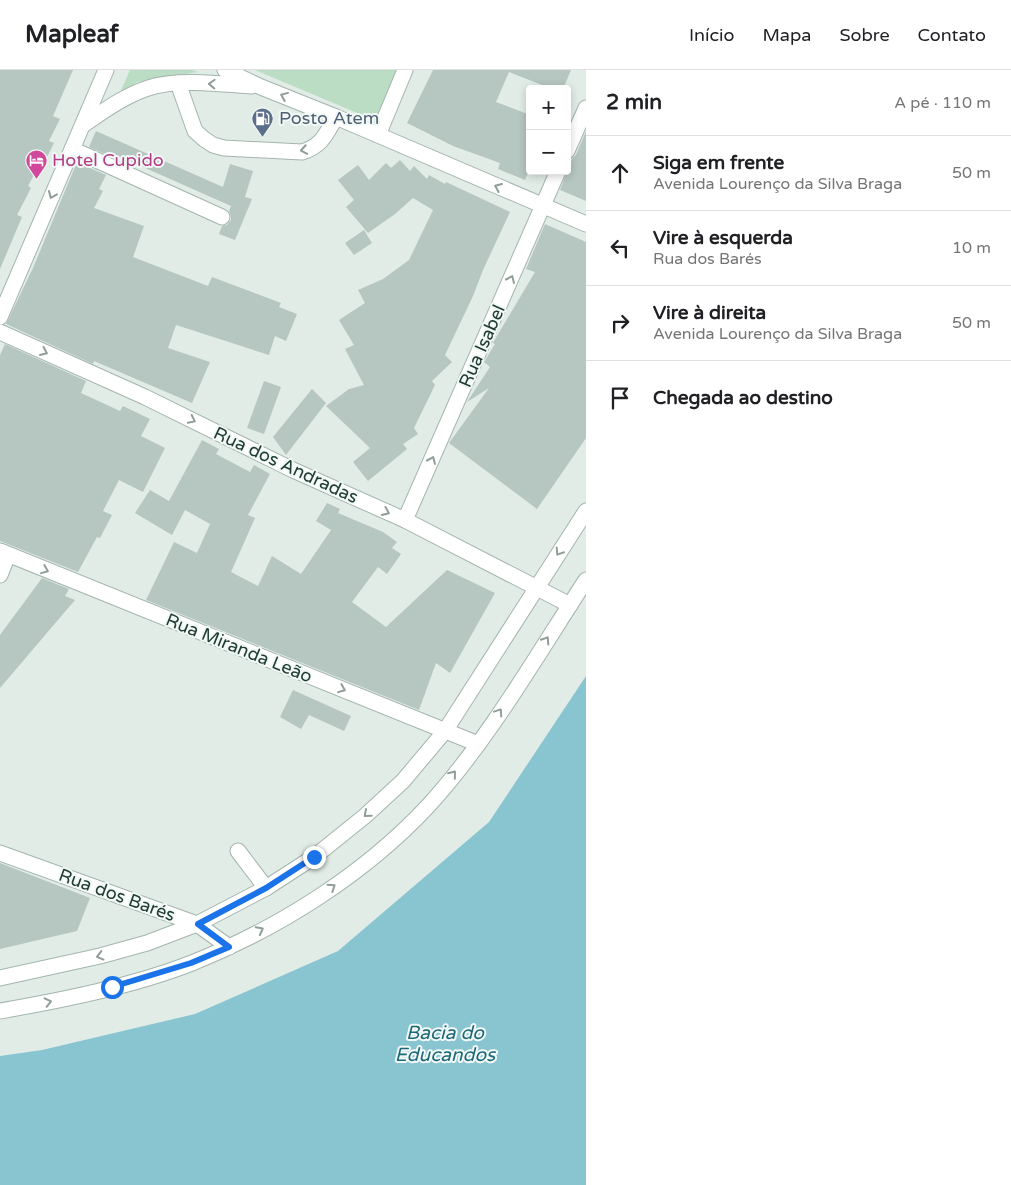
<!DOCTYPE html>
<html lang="pt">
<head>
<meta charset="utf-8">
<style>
  body { margin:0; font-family:"Varela Round",sans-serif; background:#f6f6f6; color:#202124 }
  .controls { position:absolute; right:15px; top:15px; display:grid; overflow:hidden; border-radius:5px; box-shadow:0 2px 8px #0003 }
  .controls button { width:45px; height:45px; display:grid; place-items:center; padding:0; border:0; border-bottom:1px solid #e0e0e0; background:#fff; color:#202124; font:25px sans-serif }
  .stop { position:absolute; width:15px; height:15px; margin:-11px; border:4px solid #1a73e8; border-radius:50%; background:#fff }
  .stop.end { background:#1a73e8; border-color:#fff; box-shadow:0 1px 5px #0008 }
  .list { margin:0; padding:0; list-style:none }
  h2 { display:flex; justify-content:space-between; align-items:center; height:65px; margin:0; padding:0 20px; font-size:21px }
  h2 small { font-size:16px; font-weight:400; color:#757577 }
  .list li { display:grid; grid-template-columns:32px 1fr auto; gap:15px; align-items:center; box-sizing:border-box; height:75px; padding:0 20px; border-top:1px solid #e0e0e0 }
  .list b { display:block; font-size:19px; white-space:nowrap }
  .list p { margin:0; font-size:16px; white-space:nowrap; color:#757577 }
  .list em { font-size:16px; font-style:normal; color:#757577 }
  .icon { flex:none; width:28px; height:28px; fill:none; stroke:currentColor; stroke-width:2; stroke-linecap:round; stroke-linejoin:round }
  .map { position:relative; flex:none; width:586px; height:1115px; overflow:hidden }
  header { display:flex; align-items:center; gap:30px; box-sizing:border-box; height:70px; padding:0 25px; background:#fff; border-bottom:1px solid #e0e0e0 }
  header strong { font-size:24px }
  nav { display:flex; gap:28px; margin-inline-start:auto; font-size:18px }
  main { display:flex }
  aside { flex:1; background:#fff }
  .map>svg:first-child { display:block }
</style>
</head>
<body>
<header>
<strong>Mapleaf</strong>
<nav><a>Início</a><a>Mapa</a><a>Sobre</a><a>Contato</a></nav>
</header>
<main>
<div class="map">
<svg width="586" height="1115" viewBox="0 0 586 1115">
  <rect width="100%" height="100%" fill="#e1ece7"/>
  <!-- green -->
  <g fill="#baddc4">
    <polygon points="130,0 192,0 198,2 137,12 119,25"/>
    <polygon points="255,0 403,0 381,53"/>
  </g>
  <!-- water -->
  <polygon fill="#89c4d1" points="586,606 586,1115 0,1115 0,986 42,980 195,944 338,881 489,752"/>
  <!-- building -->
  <g fill="#b6c6c0">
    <polygon points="0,0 73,0 53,46 60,49 49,71 54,73 47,87 44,86 28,116 31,118 17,145 22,147 0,199"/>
    <polygon points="433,0 571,0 563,19 552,19 509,2 496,32 530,45 530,98 525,110 498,99 500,93 453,76 407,53"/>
    <polygon points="96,61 223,117 230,94 253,101 245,127 252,129 235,170 219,164 222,156 227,155 231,150 231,146 229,141 231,136 116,85 114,88 89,77"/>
    <polygon points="586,61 586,131 560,120 572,89 576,85"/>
    <polygon points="400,90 410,101 414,96 427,109 429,105 445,114 446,112 510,142 483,200 473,226 445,285 452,292 432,311 435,315 414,358 418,364 403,374 407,379 368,411 353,392 370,378 326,336 349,319 364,315 345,279 354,275 339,250 365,233 358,220 383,209 409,190 433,140 413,128 395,144 368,163 346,137 354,130 338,110 358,95 369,110 386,93 391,98"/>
    <polygon points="77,92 106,105 99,119 103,121 94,138 144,156 133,187 208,216 212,207 281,233 279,237 297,244 286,271 275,266 269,285 176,255 168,278 210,292 192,333 94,291 93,294 6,254 33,198"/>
    <polygon points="545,154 586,172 586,368 537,439 449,373 489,318 467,332 490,297 484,292 495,274 493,273 494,271 535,202 526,199"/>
    <polygon points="364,160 372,173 354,185 345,173"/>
    <polygon points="5,274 86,311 81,323 120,341 123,336 150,349 141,366 165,378 143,422 119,410 103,441 112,445 100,468 97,467 78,502 0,471 0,285"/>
    <polygon points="264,311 281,317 264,364 247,358"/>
    <polygon points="312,319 326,333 286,385 273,367"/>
    <polygon points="202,370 219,379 216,384 250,402 254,395 270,404 248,445 255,448 231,502 258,516 272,486 301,504 331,460 316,451 327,433 340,439 338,443 383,462 397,472 392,478 401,484 387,504 378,497 352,532 386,557 447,500 495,523 450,603 436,593 419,640 146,530 174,472 197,483 210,454 185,440 172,465 135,443 150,420 169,431"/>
    <polygon points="42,508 69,519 65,526 75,530 0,618 0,565"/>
    <polygon points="293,620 351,646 344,661 309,645 301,659 280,647"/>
    <polygon points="0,793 90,828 77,861 0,879"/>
  </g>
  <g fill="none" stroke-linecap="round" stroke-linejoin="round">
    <defs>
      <g id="minor">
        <polyline points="225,0 261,17 336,47 586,154"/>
        <path d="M 178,13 L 195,61 L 204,69 L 213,75 L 224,78 L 302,82 C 322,76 326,64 336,47"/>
        <path d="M 83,55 C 105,40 128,23 155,16 C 183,9 222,14 252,16"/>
        <polyline points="378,65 405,0"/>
        <polyline points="72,79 222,147"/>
        <polyline points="567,81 586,38"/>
        <polyline points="0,247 106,0"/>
        <polyline points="0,262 145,327 293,400 405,450 570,535"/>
        <polyline points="405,450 558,101"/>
        <polyline points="0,481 478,674"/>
        <polyline points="0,505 8,485"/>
        <polyline points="238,781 266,818"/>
        <polyline points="0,783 197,854 229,877"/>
        <polyline points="0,908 100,886 147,873 197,854 266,818 314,787 365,746 403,711 445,661 586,441"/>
        <path d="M 0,941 C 63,930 133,916 192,893 C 279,858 365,804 429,735 C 489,669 537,585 586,510"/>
      </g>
    </defs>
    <!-- minor casing -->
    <use href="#minor" stroke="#a4b4ae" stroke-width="17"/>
    <!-- minor -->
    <use href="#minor" stroke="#fff" stroke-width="15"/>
  </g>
  <!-- one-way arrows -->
  <defs><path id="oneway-chevron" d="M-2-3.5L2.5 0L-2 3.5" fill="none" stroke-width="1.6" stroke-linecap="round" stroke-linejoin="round" transform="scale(1.25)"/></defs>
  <g stroke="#909e9a">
    <use href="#oneway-chevron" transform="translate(212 14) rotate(-178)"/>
    <use href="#oneway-chevron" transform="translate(284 26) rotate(-158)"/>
    <use href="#oneway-chevron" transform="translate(304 80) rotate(170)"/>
    <use href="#oneway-chevron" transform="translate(498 117) rotate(-157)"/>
    <use href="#oneway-chevron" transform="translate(52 125) rotate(113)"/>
    <use href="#oneway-chevron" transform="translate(511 209) rotate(-66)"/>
    <use href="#oneway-chevron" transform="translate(44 282) rotate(24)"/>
    <use href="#oneway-chevron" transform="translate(192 350) rotate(26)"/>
    <use href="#oneway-chevron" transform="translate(432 390) rotate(-66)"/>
    <use href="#oneway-chevron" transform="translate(386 442) rotate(24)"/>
    <use href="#oneway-chevron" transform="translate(559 482) rotate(123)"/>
    <use href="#oneway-chevron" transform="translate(45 500) rotate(22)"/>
    <use href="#oneway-chevron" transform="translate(546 570) rotate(-57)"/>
    <use href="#oneway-chevron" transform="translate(342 619) rotate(22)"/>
    <use href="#oneway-chevron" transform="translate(499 642) rotate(-56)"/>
    <use href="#oneway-chevron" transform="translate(453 704) rotate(-51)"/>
    <use href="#oneway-chevron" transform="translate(367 744) rotate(139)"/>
    <use href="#oneway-chevron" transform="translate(332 817) rotate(-34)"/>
    <use href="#oneway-chevron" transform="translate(260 860) rotate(-28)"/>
    <use href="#oneway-chevron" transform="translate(100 886) rotate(165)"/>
    <use href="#oneway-chevron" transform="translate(48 932) rotate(-13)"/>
  </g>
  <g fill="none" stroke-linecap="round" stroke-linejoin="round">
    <!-- route -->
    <polyline stroke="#1a73e8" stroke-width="6" points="112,917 191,893 229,877 198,854 266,818 314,787"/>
  </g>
  <!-- icons -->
  <defs>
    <symbol id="fuel-pin" viewBox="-11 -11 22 30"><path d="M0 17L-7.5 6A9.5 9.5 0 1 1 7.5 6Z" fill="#5c6f8a" stroke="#f1f8f5"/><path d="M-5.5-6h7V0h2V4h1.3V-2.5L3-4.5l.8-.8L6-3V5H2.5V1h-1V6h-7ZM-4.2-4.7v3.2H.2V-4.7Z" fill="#fff"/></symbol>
    <symbol id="hotel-pin" viewBox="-11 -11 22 30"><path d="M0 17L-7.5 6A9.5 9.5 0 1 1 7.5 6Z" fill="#d1479c" stroke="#f1f8f5"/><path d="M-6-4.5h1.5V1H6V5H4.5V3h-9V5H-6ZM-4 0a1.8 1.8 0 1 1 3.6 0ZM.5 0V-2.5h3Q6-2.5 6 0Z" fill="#fff"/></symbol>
  </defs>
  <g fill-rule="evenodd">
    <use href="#fuel-pin" x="250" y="36" width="25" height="34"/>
    <use href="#hotel-pin" x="24" y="78" width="25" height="34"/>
  </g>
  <g text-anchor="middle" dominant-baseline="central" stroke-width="4" stroke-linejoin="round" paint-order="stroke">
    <!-- service labels -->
    <g font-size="18" fill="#4e5e75" stroke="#f1f8f5" text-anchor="start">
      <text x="279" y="48">Posto Atem</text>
    </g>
    <!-- hotel labels -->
    <g font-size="18" fill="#b23c85" stroke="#f1f8f5" text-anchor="start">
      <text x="52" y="90">Hotel Cupido</text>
    </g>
    <!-- street labels -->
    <g font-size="18" fill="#213c35" stroke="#f1f8f5">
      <text transform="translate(482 276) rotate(-66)">Rua Isabel</text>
      <text transform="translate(286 395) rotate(25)">Rua dos Andradas</text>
      <text transform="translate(239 578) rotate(22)">Rua Miranda Leão</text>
      <text transform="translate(117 825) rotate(20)">Rua dos Barés</text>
    </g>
    <!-- water labels -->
    <g font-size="19" font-style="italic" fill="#1c6778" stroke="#f1f8f5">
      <text x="445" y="963">Bacia do<tspan x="445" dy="22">Educandos</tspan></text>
    </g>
  </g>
</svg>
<div class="controls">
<button>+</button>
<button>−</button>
</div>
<div class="stop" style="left:112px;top:917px"></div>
<div class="stop end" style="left:314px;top:787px"></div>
</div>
<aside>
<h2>2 min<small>A pé · 110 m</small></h2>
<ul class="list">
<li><svg class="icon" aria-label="ahead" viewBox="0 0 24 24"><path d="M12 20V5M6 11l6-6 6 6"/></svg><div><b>Siga em frente</b><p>Avenida Lourenço da Silva Braga</p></div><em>50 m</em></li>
<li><svg class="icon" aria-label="left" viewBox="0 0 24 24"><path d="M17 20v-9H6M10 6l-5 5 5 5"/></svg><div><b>Vire à esquerda</b><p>Rua dos Barés</p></div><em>10 m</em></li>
<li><svg class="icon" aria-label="right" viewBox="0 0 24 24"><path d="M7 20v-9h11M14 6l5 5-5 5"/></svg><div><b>Vire à direita</b><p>Avenida Lourenço da Silva Braga</p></div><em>50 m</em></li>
<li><svg class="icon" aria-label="arrive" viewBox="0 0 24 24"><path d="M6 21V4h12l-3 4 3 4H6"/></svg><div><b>Chegada ao destino</b></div></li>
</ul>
</aside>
</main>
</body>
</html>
